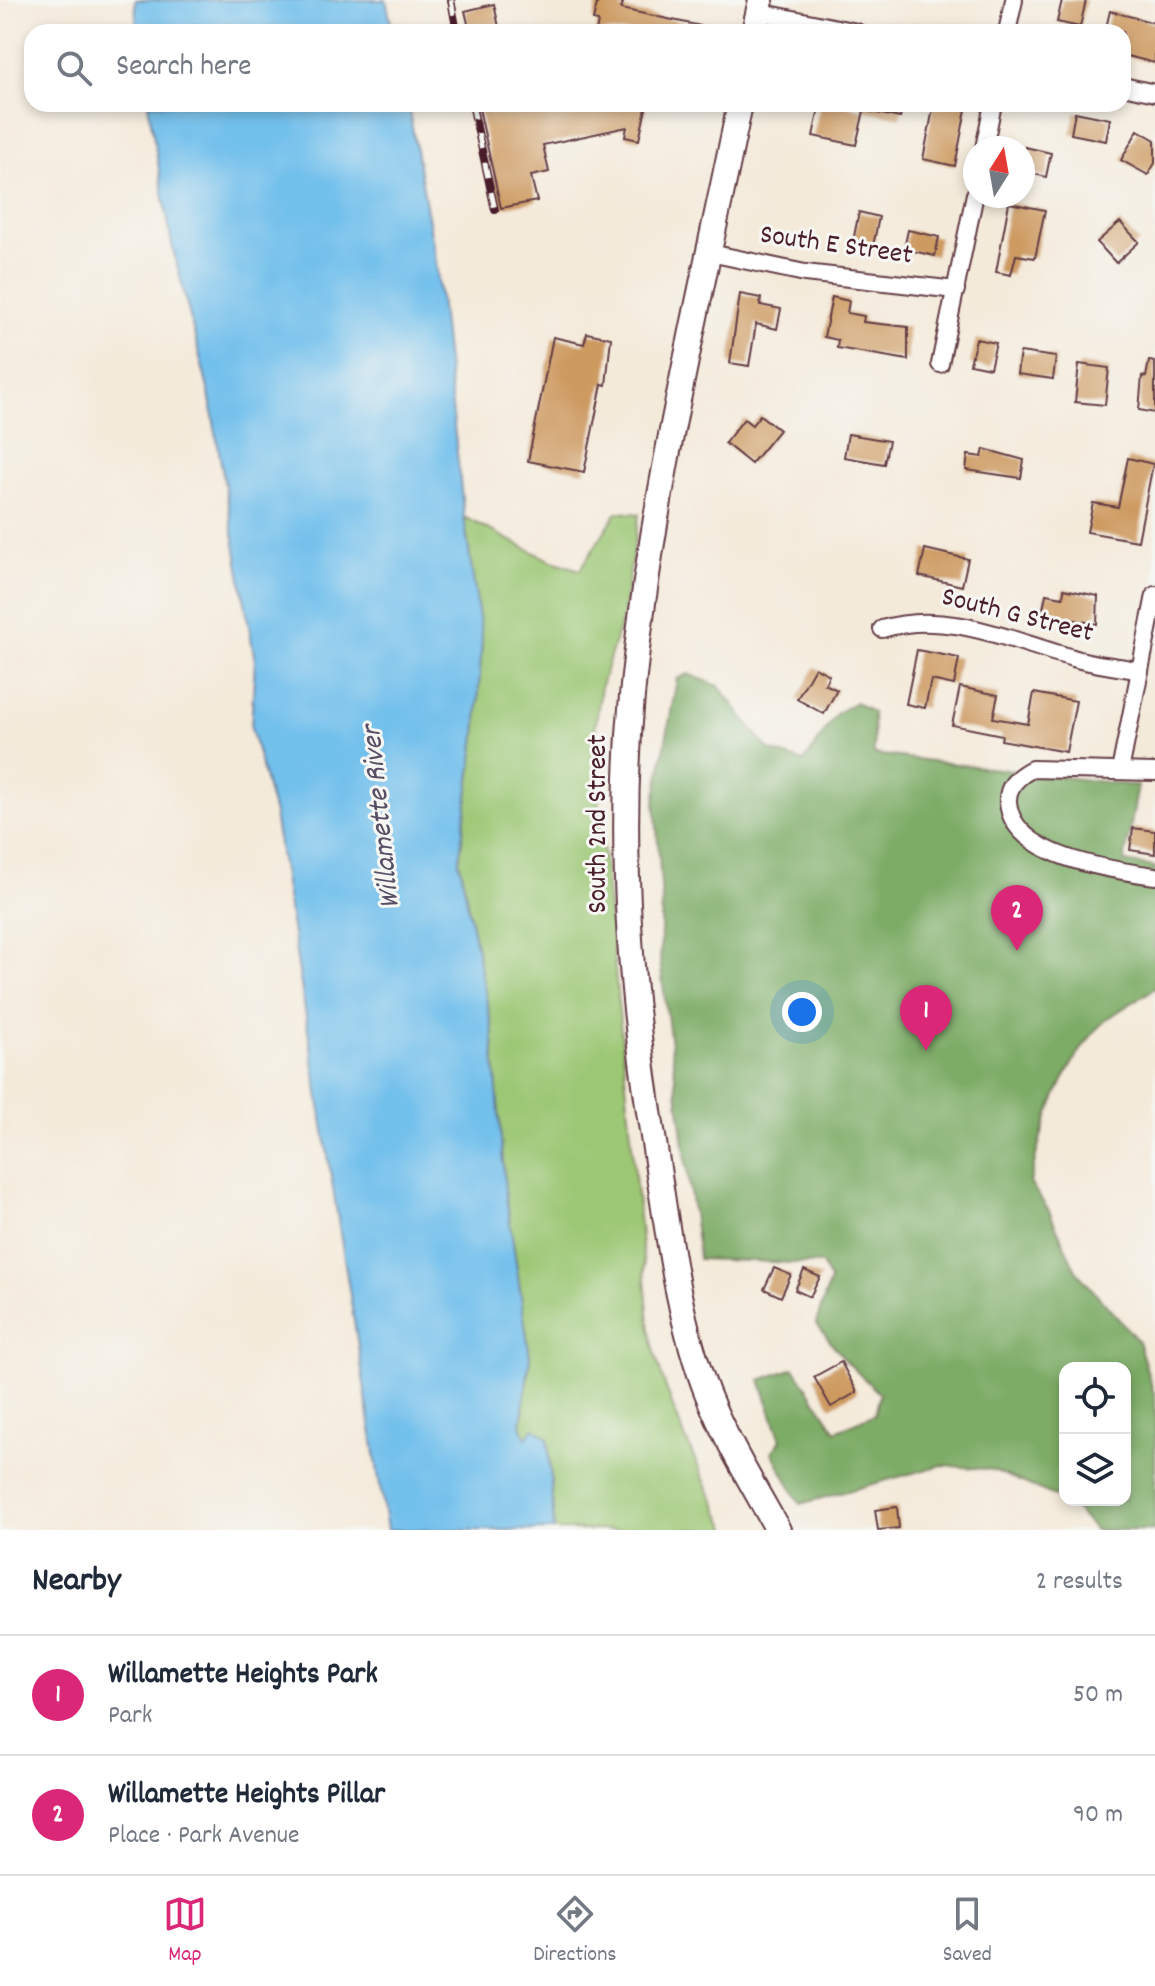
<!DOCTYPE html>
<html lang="en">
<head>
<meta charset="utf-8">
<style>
  body { margin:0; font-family:Dekko,sans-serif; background:#f2f2f3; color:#1f2937 }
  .controls { position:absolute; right:24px; bottom:24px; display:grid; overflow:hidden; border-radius:16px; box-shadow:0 4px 12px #0003 }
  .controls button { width:72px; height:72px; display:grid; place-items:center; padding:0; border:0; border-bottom:2px solid #e0e1e3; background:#fff; color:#1f2937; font:40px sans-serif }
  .compass { position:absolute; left:963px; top:136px; width:72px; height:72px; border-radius:50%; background:#fff; box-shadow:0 4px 12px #0003; rotate:11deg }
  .you { position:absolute; left:802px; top:1012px; width:28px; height:28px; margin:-20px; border:6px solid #fff; border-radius:50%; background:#1a73e8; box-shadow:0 0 0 12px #1a73e833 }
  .badge { display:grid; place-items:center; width:52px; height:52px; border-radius:50%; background:#db2777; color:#fff; font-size:26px; font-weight:700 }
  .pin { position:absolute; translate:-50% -66px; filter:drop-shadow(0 2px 4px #0008) }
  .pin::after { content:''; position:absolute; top:42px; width:28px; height:24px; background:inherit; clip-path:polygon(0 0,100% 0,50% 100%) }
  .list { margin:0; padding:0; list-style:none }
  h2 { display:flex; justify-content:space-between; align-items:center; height:104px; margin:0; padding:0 32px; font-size:34px }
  h2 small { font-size:26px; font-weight:400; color:#747a83 }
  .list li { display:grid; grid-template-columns:52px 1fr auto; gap:24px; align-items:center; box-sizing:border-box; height:120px; padding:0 32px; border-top:2px solid #e0e1e3 }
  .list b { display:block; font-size:30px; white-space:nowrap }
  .list p { margin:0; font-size:26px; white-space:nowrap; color:#747a83 }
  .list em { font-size:26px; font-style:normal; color:#747a83 }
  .icon { flex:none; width:44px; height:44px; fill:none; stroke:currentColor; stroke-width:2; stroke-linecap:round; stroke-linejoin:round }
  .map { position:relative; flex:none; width:1155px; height:1530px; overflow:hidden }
  .search { position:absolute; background:#fff; box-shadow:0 4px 12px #0003; left:24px; right:24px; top:24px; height:88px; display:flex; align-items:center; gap:20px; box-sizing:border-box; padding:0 28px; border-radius:24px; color:#747a83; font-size:30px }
  .sheet { height:344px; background:#fff }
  nav { display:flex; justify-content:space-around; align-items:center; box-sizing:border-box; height:112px; border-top:2px solid #e0e1e3; background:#fff; font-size:22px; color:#747a83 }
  nav a { display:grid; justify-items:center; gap:4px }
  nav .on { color:#db2777 }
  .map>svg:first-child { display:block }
</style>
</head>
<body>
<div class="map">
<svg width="1155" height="1530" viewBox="0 0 1155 1530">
  <rect width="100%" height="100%" fill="#f6f6f2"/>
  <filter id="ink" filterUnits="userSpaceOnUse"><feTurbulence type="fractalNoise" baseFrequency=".0125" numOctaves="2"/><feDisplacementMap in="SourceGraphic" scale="16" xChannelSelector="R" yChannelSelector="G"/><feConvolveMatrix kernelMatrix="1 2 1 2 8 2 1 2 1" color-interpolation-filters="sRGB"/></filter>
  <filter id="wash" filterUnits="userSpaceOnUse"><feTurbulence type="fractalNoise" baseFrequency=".006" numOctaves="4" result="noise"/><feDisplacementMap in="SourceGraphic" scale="32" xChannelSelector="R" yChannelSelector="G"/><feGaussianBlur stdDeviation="1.8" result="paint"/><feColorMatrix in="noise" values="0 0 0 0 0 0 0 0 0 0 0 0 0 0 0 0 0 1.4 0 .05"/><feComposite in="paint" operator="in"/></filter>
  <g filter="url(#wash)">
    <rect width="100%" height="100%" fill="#f4eada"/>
    <!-- green -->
    <path fill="#9cc774" stroke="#737350" stroke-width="2" d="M 617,512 L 639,514 L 623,615 L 601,686 L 593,744 L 645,1279 C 647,1299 648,1321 652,1341 C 668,1406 699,1470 728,1530 L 554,1530 L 548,1438 L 534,1429 L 526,1439 L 521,1425 L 530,1357 L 505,1189 L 492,1027 L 459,861 L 476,736 L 482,638 L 464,517 L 549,560 L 580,570 Z"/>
    <!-- forest -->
    <path fill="#7dac66" stroke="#646648" stroke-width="2" fill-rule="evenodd" d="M 688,674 L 719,686 L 769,750 L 804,762 L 837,713 L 856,702 L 873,713 L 874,754 L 1138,786 L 1124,862 L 1155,867 L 1155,988 C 1137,1001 1109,1014 1095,1031 C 1060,1073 1040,1130 1030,1183 L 1049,1211 L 1076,1271 L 1138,1341 L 1155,1397 L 1155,1530 L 1095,1530 L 1067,1501 L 993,1470 L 942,1465 L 800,1504 L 772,1452 L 781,1440 L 760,1380 L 794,1368 L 836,1431 L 875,1414 L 880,1394 L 846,1361 L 816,1323 L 830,1280 L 822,1264 L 699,1259 L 660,961 L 662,899 L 655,801 L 677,679 ZM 1065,1368 L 1125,1368 L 1125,1500 L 1065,1500 Z"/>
    <!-- water -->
    <g fill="#72c0ec" stroke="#5e708c" stroke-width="2">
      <polygon points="135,0 386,0 393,32 137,32"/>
      <polygon points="148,104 408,104 436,262 464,517 482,638 476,736 459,861 492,1027 505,1189 530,1357 521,1425 526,1438 534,1428 548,1438 554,1530 387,1530 274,814 251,728 255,661 209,393 172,245"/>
    </g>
    <g id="blocks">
      <!-- building -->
      <g fill="#cd9a60">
        <polygon points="598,0 623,3 621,9 701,26 700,32 596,32 598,21 593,20"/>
        <polygon points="1062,0 1086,0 1080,27 1057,22"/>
        <polygon points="494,4 500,32 470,32 465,11"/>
        <polygon points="1110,11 1155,23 1155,63 1123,55 1123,32 1105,32"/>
        <polygon points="478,104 647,104 639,140 625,137 627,127 543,145 549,172 531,176 537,201 501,208"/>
        <polygon points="820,104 843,104 864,111 856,145 813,136"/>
        <polygon points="864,104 903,104 900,118 863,110"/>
        <polygon points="934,104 967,104 955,166 923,159"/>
        <polygon points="1075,112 1110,119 1106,141 1071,134"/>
        <polygon points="1138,130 1155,140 1155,163 1148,175 1121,160"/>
        <polygon points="1025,147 1051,153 1046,177 1023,171"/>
        <polygon points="1009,203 1045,210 1035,258 1016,255 1011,275 996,272"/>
        <polygon points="859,212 879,217 873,246 853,241"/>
        <polygon points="1120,222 1139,242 1116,263 1097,242"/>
        <polygon points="908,230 939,237 935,256 904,249"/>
        <polygon points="740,294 761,298 760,305 781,309 777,329 756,324 749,366 730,363"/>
        <polygon points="832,297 849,301 847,313 864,316 863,322 908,327 908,360 837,348 838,340 824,337"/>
        <polygon points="587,333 611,338 606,385 602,384 584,472 528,461 553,337 584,344"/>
        <polygon points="976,339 996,343 990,368 970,364"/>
        <polygon points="1020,352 1056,357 1053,379 1017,374"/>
        <polygon points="1149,361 1155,362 1155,413 1139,410 1142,376 1146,377"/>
        <polygon points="1079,364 1109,368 1105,405 1075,402"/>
        <polygon points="760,415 779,430 751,464 725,443 744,419 752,425"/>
        <polygon points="848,434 889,441 884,464 844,457"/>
        <polygon points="984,449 1024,460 1021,478 966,470 968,455 982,457"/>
        <polygon points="1128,458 1153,464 1138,541 1087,532 1093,503 1118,507"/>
        <polygon points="925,549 968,559 962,586 919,576"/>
        <polygon points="1064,589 1098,596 1097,624 1042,614 1046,594 1063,597"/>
        <polygon points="917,650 959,658 954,685 931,680 925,708 906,704"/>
        <polygon points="815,667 829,675 825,684 837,690 824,714 797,699"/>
        <polygon points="960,687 998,695 993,718 1028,724 1034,693 1076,701 1066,752 1001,740 1002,735 952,725"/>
        <polygon points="1133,828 1155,831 1155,854 1130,850"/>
        <polygon points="774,1268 791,1275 781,1297 764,1289"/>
        <polygon points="804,1270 820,1277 810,1297 795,1290"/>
        <polygon points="841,1362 857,1392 831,1407 814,1377"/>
        <polygon points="897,1507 899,1528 878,1530 875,1510"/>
      </g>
    </g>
  </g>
  <g filter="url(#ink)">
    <use href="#blocks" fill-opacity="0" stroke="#643d45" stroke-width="2"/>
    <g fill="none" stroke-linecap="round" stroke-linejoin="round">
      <defs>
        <g id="street">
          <polyline points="759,12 857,32"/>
          <polyline points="1007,32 1014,0"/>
          <polyline points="1123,86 1155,93"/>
          <polyline points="984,148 993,104"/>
          <polyline points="710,253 805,273 956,290"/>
          <polyline points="940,364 975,194"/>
          <path d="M 882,629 C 947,609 1011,641 1073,658 C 1095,665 1118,666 1140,671"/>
          <polyline points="1120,771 1155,595"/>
          <path d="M 1155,772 L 1032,769 C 1018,776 1007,786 1008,802 C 1012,857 1111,870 1155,876"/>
        </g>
        <g id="secondary">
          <polyline points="754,32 761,0"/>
          <path d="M 740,104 C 700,300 651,497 632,696 C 618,847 630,1000 655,1149 C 668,1231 677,1316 707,1393 C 726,1441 753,1485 778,1530"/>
        </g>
      </defs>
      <!-- street casing -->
      <use href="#street" stroke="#643d45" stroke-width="20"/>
      <!-- secondary casing -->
      <use href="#secondary" stroke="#643d45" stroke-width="28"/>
      <!-- street -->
      <use href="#street" stroke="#fff" stroke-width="16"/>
      <!-- secondary -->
      <use href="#secondary" stroke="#fff" stroke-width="24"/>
      <defs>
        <g id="rail">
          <polyline points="451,0 457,32"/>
          <polyline points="472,104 495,210"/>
        </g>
      </defs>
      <!-- rail casing -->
      <use href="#rail" stroke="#4a1f2b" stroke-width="8"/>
      <!-- rail -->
      <use href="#rail" stroke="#f6f6f2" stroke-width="5" stroke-dasharray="15" stroke-linecap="butt"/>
    </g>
  </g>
  <g text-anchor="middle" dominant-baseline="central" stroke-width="6" stroke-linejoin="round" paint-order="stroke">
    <!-- street labels -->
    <g font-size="28" fill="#4a1f2b" stroke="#f6f6f2">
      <text transform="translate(836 247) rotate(8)">South E Street</text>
      <text transform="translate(1017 617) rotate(14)">South G Street</text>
      <text transform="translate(600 824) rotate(-90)">South 2nd Street</text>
    </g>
    <!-- water labels -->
    <g font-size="30" font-style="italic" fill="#564f65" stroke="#f6f6f2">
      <text transform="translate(383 817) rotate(-96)">Willamette River</text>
    </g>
  </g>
</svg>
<div class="controls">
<button><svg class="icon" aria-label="locate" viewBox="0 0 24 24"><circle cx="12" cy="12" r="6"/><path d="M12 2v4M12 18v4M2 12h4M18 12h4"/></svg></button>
<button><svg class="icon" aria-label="layers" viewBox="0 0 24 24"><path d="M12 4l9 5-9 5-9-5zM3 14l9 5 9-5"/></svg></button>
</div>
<svg class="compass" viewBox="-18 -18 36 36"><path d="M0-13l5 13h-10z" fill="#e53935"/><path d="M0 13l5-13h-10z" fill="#747a83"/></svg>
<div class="you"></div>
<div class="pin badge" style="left:926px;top:1051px">1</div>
<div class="pin badge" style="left:1017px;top:951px">2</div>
<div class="search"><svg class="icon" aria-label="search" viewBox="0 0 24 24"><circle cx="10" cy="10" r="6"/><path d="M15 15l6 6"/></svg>Search here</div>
</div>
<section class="sheet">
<h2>Nearby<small>2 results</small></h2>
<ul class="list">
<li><span class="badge">1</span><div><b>Willamette Heights Park</b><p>Park</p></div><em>50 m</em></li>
<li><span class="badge">2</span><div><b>Willamette Heights Pillar</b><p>Place · Park Avenue</p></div><em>90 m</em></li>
</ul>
</section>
<nav>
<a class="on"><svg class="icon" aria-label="map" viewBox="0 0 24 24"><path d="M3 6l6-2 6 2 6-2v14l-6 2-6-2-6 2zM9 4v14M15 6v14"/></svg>Map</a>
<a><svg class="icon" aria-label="directions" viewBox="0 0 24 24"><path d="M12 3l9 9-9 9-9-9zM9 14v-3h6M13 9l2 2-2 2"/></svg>Directions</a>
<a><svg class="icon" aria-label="saved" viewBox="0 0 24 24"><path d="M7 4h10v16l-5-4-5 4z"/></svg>Saved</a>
</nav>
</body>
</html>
